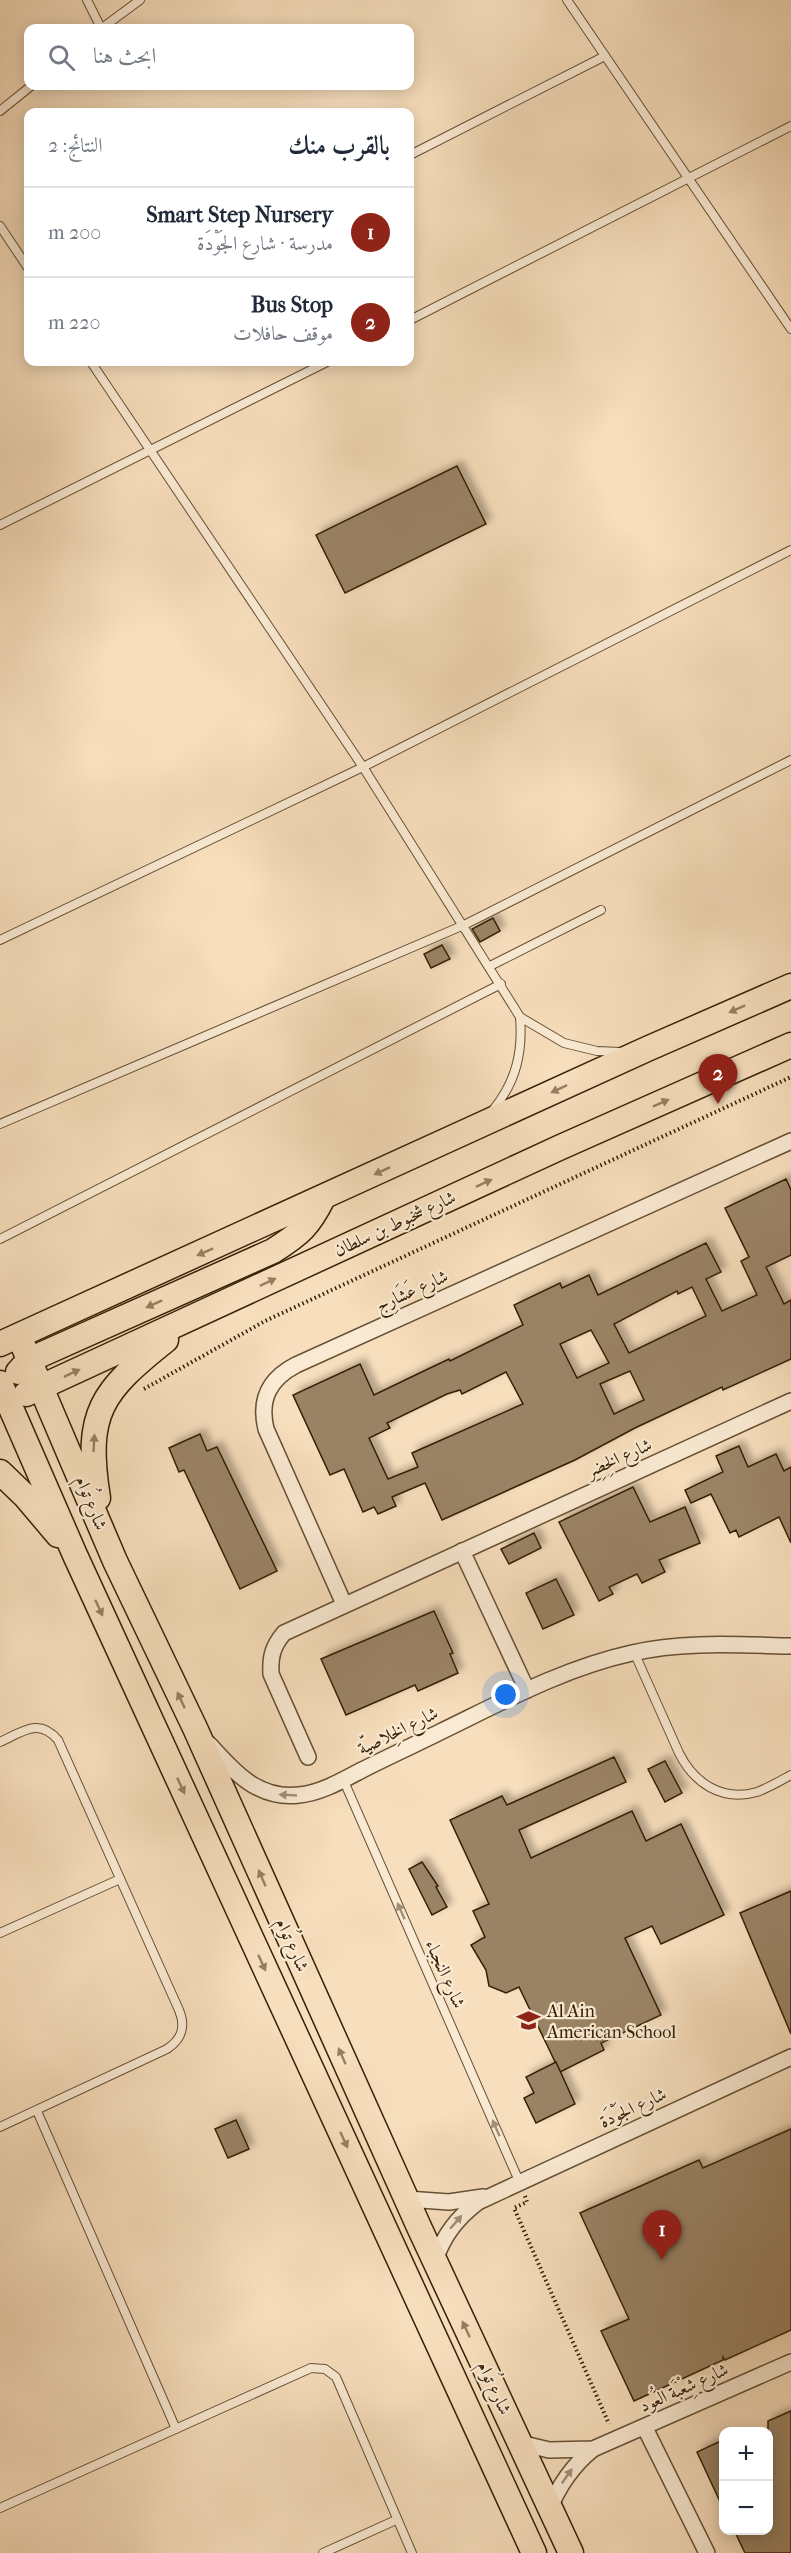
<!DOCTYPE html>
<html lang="ar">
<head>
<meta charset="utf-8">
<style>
  body { margin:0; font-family:"IM FELL French Canon",Amiri,serif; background:#f2f2f3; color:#1f2937; direction:rtl }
  .controls { position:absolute; right:18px; bottom:18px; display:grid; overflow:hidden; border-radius:12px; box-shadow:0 3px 15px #0003 }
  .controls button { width:54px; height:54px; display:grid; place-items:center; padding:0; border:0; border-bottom:2px solid #e0e1e3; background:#fff; color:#1f2937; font:30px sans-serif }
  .you { position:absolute; left:506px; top:1695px; width:21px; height:21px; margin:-15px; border:4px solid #fff; border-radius:50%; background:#1a73e8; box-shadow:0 0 0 9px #1a73e833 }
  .badge { display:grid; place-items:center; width:39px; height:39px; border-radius:50%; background:#8f2418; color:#fff; font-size:20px; font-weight:700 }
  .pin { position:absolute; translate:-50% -50px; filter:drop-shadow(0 2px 3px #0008) }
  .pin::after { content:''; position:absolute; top:32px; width:21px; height:18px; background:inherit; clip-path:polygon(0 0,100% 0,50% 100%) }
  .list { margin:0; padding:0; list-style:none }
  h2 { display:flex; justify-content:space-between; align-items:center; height:78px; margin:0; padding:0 24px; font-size:26px }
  h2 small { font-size:20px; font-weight:400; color:#747a83 }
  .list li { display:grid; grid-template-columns:39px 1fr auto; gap:18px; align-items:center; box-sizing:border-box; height:90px; padding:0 24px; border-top:2px solid #e0e1e3 }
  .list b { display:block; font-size:22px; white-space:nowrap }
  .list p { margin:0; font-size:20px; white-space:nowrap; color:#747a83 }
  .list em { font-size:20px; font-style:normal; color:#747a83 }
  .icon { flex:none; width:33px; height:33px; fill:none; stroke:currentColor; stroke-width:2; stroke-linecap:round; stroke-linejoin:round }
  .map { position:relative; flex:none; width:791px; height:2553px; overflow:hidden; direction:ltr }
  .search { position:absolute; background:#fff; box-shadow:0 3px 15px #0003; left:24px; top:24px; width:390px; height:66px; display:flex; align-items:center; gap:15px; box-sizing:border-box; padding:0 21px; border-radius:12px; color:#747a83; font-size:22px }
  .panel { position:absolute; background:#fff; box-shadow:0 3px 15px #0003; left:24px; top:108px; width:390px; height:258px; border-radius:12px; direction:rtl }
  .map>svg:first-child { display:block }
</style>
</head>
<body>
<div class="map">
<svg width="791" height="2553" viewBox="0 0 791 2553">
  <defs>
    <filter id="shadow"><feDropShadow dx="5.5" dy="-5.5" stdDeviation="3" flood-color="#0004"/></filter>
  </defs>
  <rect width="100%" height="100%" fill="#f7debc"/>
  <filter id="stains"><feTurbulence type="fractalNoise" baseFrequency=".00333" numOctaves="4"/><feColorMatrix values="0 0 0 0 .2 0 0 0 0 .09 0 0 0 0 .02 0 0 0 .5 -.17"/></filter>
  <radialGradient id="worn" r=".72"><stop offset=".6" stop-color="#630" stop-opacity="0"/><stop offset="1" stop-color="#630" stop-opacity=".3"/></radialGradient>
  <!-- building -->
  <g fill="#9a8365" stroke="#352006" stroke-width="1.5" fill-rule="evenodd" filter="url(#shadow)">
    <polygon points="457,466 486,524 345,593 316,535"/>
    <polygon points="493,918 500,931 480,942 472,929"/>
    <polygon points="442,945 450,959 431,968 424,954"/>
    <path d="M 786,1179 L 791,1190 L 791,1255 L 766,1267 L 784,1304 L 791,1300 L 791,1359 L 723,1390 L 722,1387 L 635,1428 L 575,1460 L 442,1520 L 425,1483 L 392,1497 L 396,1506 L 378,1514 L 374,1507 L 363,1512 L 344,1469 L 330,1475 L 293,1395 L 360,1364 L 374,1395 L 430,1368 L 449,1359 L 450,1361 L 523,1325 L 514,1305 L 560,1283 L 562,1288 L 589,1275 L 598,1295 L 706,1243 L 721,1272 L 706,1279 L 722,1311 L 757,1295 L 741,1261 L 749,1257 L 725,1208 ZM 692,1287 L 706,1316 L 629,1353 L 614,1324 L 677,1291 L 678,1294 ZM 591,1330 L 609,1363 L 577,1378 L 560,1344 ZM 630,1371 L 644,1400 L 614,1414 L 600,1384 ZM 506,1372 L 523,1404 L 412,1453 L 418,1467 L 388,1479 L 369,1438 L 390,1428 L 387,1423 L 447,1394 L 460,1390 L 462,1394 Z"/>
    <polygon points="200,1434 207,1451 217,1447 277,1571 240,1589 184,1470 179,1472 169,1448"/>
    <polygon points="739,1446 748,1467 776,1454 784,1471 791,1467 791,1543 779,1517 739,1537 736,1530 730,1533 711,1494 691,1503 685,1490 723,1472 716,1456"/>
    <polygon points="633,1487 650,1522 685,1507 700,1543 659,1560 665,1572 642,1583 637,1574 609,1587 613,1594 599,1601 559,1522"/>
    <polygon points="534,1533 541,1548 509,1564 501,1549"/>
    <polygon points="556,1579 574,1615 543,1629 526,1593"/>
    <polygon points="434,1611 453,1653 450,1654 458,1673 418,1691 415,1685 346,1715 321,1659"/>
    <polygon points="614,1757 626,1782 519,1830 531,1858 632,1811 646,1841 681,1824 724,1915 661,1944 652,1926 625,1938 661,2015 601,2043 604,2050 560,2072 519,1987 506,1993 489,1986 486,1970 471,1945 485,1937 473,1911 489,1904 450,1820 502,1796 507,1805"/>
    <polygon points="665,1761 682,1793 665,1802 648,1769"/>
    <polygon points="422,1862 438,1886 436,1887 447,1907 432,1915 409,1869"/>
    <polygon points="791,1891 791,2034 740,1913"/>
    <polygon points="556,2062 575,2104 536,2123 524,2098 534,2093 526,2077"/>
    <polygon points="236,2120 249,2149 228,2158 215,2129"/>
    <polygon points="791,2129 791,2330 725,2360 723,2357 723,2360 634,2401 601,2331 629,2319 580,2213 699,2160 703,2168"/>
    <polygon points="791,2411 791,2553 745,2553 734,2530 768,2530 768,2421"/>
    <polygon points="723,2440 723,2508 697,2452"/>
  </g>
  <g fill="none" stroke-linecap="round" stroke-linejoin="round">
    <defs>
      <g id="lane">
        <polyline points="87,0 101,28"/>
        <polyline points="567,0 791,329"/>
        <polyline points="102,28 140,0"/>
        <polyline points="0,111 31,86"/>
        <polyline points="410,155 605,56"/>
        <polyline points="0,226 28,268"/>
        <polyline points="410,320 791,126"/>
        <polyline points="91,362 363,767 520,1017 564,1043 597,1051 621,1052"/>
        <polyline points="0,525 327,362"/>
        <polyline points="0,940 363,767 791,550"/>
        <polyline points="490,966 601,910"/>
        <path d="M 493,1110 C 516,1082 523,1052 520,1017"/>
        <polyline points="0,1124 464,925 791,760"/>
        <polyline points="0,1239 501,984"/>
        <path d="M 634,1652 L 679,1753 C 694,1783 722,1802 757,1792 C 768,1788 780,1781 791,1775"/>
        <path d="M 0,1742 C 22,1732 39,1717 58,1740 L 179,2010 C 186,2027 182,2039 167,2049 L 0,2127"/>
        <polyline points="343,1779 519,2181"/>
        <polyline points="0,1933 120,1879"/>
        <polyline points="37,2111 176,2429"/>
        <polyline points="0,2508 311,2368 325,2369 336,2377 412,2553"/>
        <polyline points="323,2553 396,2520"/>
      </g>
      <g id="street">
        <polyline points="462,1551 527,1690"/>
        <path d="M 344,1604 L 266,1429 C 259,1400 269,1379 296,1365 L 791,1141"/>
        <path d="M 209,1744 C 233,1771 258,1800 299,1795 C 321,1793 343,1780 362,1770 C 388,1757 414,1745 440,1732 C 502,1702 564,1668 632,1653 C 684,1641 739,1645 791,1646"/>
        <path d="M 308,1757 L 271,1674 C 270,1656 273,1646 284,1633 L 791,1401"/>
        <polyline points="407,2199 449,2202 483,2197"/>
        <path d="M 435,2260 C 444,2235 457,2218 478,2202 L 791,2057"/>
        <polyline points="645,2428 707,2553"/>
        <polyline points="520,2443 549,2450 593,2449 791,2362"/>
        <path d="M 549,2510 C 559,2485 572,2466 593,2449"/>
      </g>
      <g id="primary">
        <polyline points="19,1336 115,1561 195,1728 419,2227 571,2553"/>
        <polyline points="0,1344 647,1049 791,986"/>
        <path d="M 18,1372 L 29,1360 L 273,1251 C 300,1234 309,1226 323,1198"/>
        <polyline points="0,1383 75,1555 534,2553"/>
        <polyline points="26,1394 561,1147 791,1045"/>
        <polyline points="0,1472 25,1496 58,1535"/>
        <path d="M 98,1498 C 84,1412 102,1391 166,1340"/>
      </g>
    </defs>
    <!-- lane casing -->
    <use href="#lane" stroke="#665034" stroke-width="10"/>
    <!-- street casing -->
    <use href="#street" stroke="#665034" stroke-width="18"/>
    <!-- primary casing -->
    <use href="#primary" stroke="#352006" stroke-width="27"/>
    <!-- path -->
    <g stroke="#352006" stroke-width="4" stroke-dasharray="1.5 3" stroke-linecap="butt">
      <polyline points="144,1389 265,1321 791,1077"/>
      <polyline points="525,2196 527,2202 514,2208 609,2424"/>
    </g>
    <!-- lane -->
    <use href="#lane" stroke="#faead3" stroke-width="8"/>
    <!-- street -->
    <use href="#street" stroke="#faead3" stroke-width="15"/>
    <!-- primary -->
    <use href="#primary" stroke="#f7debc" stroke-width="24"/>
  </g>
  <!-- one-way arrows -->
  <defs><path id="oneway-solid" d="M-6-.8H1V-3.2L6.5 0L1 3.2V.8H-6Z" transform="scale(1.5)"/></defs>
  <g fill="#967f61">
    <use href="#oneway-solid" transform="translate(737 1009) rotate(156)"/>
    <use href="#oneway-solid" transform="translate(559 1089) rotate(155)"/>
    <use href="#oneway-solid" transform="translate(661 1103) rotate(-24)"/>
    <use href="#oneway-solid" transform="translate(382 1171) rotate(155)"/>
    <use href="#oneway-solid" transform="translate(484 1183) rotate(-25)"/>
    <use href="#oneway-solid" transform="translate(205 1252) rotate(156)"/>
    <use href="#oneway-solid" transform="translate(268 1282) rotate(-25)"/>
    <use href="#oneway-solid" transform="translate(154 1304) rotate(156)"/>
    <use href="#oneway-solid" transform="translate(72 1373) rotate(-25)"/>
    <use href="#oneway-solid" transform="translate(94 1443) rotate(-87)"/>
    <use href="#oneway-solid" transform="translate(99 1608) rotate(65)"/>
    <use href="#oneway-solid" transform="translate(181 1700) rotate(-115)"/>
    <use href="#oneway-solid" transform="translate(181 1786) rotate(65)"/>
    <use href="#oneway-solid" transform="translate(262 1878) rotate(-114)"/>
    <use href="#oneway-solid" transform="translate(262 1963) rotate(65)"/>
    <use href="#oneway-solid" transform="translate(342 2056) rotate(-114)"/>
    <use href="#oneway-solid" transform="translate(344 2140) rotate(65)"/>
    <use href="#oneway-solid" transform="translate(466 2329) rotate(-115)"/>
  </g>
  <g fill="#a18f77">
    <use href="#oneway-solid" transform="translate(288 1795) rotate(-177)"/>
    <use href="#oneway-solid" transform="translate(401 1911) rotate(-114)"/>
    <use href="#oneway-solid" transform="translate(496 2128) rotate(-114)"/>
    <use href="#oneway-solid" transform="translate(456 2222) rotate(-49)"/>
    <use href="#oneway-solid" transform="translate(567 2476) rotate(-55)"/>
  </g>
  <!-- icons -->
  <defs>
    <symbol id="school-bare" viewBox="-9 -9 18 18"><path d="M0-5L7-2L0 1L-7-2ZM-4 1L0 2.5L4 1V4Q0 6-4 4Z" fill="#8f2418" stroke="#faead3" stroke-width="2.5" paint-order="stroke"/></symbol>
  </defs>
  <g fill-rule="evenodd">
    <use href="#school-bare" x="512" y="2004" width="33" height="33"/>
  </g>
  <g text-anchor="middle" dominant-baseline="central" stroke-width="4.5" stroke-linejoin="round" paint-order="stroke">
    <!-- street labels -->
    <g font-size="18" fill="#352006" stroke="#faead3">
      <text transform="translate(395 1224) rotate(-25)">شارع شخبوط بن سلطان</text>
      <text transform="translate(412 1291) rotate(-24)">شارع عَشَارِج</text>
      <text transform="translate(619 1458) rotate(-24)">شارع الخِضِر</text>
      <text transform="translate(91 1503) rotate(68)">شارع تُوام</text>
      <text transform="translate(398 1731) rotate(-26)">شارع الخِلاصيّة</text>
      <text transform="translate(292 1945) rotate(66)">شارع تُوام</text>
      <text transform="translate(445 1974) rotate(66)">شارع النجباء</text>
      <text transform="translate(633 2108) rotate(-25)">شارع الجَوْدَة</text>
      <text transform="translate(494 2388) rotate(65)">شارع تُوام</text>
      <text transform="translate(684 2388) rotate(-24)">شارع شِعْبَة العُود</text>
    </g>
    <!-- poi labels -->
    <g font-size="18" fill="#352006" stroke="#faead3" text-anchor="start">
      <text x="547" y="2011">Al Ain<tspan x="547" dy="21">American School</tspan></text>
    </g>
  </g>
  <rect width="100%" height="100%" filter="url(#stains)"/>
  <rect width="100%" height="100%" fill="url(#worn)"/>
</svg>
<div class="controls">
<button>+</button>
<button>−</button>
</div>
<div class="you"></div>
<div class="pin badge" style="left:662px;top:2260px">1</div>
<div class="pin badge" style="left:718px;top:1104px">2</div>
<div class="search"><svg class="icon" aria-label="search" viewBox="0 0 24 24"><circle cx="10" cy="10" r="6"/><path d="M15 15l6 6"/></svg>ابحث هنا</div>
<section class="panel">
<h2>بالقرب منك<small>النتائج: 2</small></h2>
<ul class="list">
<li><span class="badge">1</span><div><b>Smart Step Nursery</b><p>مدرسة · شارع الجَوْدَة</p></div><em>200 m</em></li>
<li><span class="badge">2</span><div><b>Bus Stop</b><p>موقف حافلات</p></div><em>220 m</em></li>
</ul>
</section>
</div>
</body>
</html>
